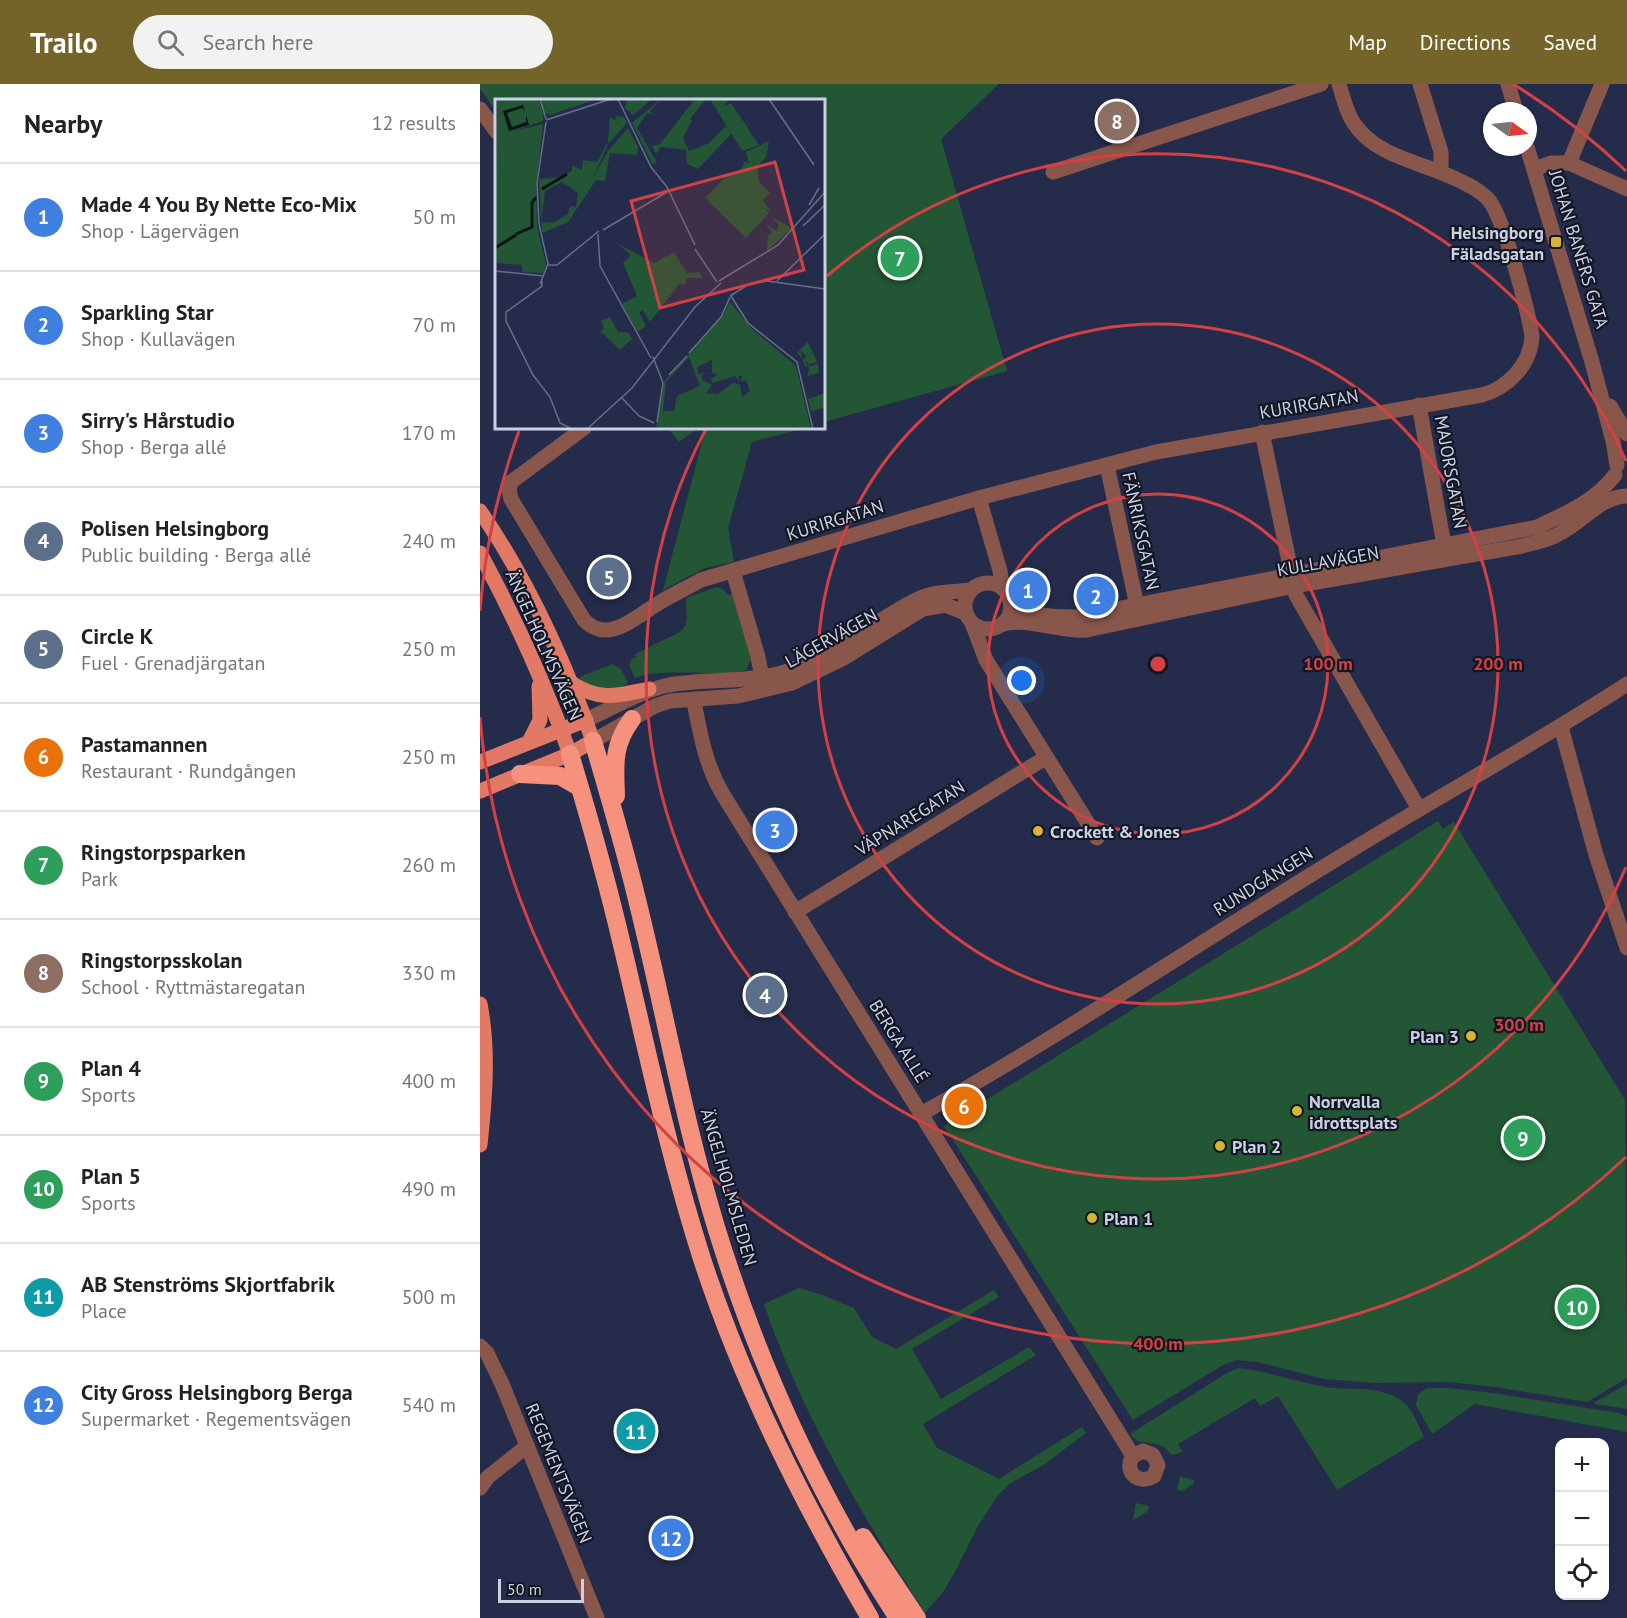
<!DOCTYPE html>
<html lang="en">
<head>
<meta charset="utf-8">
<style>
  body { margin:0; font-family:"PT Sans",sans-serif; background:#f2f2f2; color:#222 }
  .controls { position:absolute; right:18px; bottom:18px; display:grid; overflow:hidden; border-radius:12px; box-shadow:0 2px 4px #0004 }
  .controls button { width:54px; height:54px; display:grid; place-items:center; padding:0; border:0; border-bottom:2px solid #e0e0e0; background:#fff; color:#222; font:30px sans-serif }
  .compass { position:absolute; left:1003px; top:18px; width:54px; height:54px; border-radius:50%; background:#fff; box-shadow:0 2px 4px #0004; rotate:105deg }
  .scale { position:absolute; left:18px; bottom:15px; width:86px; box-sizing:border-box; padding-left:6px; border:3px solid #cbd1e5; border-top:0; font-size:16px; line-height:21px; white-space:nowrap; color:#cbd1e5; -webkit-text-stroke:4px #121623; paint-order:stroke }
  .you { position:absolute; left:542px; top:597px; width:21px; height:21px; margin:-15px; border:4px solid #fff; border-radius:50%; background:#1a73e8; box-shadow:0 0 0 9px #1a73e833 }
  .badge { display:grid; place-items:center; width:39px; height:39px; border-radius:50%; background:#74642a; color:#fff; font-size:20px; font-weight:700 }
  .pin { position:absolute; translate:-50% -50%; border:3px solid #fff; box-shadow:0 2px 6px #0006 }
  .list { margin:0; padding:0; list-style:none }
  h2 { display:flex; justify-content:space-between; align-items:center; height:78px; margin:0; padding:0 24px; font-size:26px }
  h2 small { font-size:20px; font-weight:400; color:#767676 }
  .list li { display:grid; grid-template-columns:39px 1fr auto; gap:18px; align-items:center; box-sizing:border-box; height:108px; padding:0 24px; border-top:2px solid #e0e0e0 }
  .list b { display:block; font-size:22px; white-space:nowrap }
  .list p { margin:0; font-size:20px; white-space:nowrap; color:#767676 }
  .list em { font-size:20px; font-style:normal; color:#767676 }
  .icon { flex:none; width:33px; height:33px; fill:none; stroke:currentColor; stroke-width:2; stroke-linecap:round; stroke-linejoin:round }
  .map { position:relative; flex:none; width:1147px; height:1534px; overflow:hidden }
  header { display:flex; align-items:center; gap:36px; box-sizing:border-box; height:84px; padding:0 30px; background:#74642a; color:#fff }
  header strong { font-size:28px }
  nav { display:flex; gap:33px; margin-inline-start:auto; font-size:21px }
  .search { width:420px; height:54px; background:#f2f2f2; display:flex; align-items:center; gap:15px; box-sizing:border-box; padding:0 21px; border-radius:33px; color:#767676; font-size:22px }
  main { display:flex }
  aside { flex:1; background:#fff }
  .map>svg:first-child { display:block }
</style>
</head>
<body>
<header>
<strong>Trailo</strong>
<div class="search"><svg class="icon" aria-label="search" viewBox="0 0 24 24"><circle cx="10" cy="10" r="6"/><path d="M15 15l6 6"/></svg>Search here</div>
<nav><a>Map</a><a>Directions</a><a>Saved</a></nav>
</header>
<main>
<aside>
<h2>Nearby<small>12 results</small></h2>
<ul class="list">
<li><span class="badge" style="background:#3f7fe0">1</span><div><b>Made 4 You By Nette Eco-Mix</b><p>Shop · Lägervägen</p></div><em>50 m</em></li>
<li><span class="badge" style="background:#3f7fe0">2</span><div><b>Sparkling Star</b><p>Shop · Kullavägen</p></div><em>70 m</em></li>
<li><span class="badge" style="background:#3f7fe0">3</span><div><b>Sirry's Hårstudio</b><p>Shop · Berga allé</p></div><em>170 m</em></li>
<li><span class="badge" style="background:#5c6f8a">4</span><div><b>Polisen Helsingborg</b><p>Public building · Berga allé</p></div><em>240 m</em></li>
<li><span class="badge" style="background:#5c6f8a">5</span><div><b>Circle K</b><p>Fuel · Grenadjärgatan</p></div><em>250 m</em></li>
<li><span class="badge" style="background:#e8710a">6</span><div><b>Pastamannen</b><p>Restaurant · Rundgången</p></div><em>250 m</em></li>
<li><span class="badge" style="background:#2e9e5b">7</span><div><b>Ringstorpsparken</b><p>Park</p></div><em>260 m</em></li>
<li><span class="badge" style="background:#8d6e63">8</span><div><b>Ringstorpsskolan</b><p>School · Ryttmästaregatan</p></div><em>330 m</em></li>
<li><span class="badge" style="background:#2e9e5b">9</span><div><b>Plan 4</b><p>Sports</p></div><em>400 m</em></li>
<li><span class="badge" style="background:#2e9e5b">10</span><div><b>Plan 5</b><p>Sports</p></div><em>490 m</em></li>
<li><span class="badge" style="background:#0f9aa8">11</span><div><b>AB Stenströms Skjortfabrik</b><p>Place</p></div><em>500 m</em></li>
<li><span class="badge" style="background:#3f7fe0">12</span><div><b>City Gross Helsingborg Berga</b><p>Supermarket · Regementsvägen</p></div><em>540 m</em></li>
</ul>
</aside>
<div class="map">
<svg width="1147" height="1534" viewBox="0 0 1147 1534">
  <rect width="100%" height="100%" fill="#252c4b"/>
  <!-- green -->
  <g fill="#225634">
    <polygon points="0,0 519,0 461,55 527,287 344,338 344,16 16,16 16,27 0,5"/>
    <polygon points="188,344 218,344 199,358"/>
    <polygon points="222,344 325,344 272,358 248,444 254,478 225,484 183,506 225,347"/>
    <path d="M 236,503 L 243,505 L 248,511 L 252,510 L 271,576 L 266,586 L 255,590 C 232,590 174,585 155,594 L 149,581 L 152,575 L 156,573 L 155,570 L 200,548 C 212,538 204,527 207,514 Z"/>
    <path d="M 133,580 L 141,585 L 148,599 C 143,602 136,607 130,608 C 120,608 105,601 99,593 Z"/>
    <polygon points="958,737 963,745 974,738 1145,1016 1147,1294 1107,1318 1015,1303 968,1298 893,1299 844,1295 777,1278 757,1276 743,1281 653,1336 464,1042"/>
    <path d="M 319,1204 L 340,1210 L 374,1224 L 392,1253 L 416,1265 L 514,1206 L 519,1213 L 432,1265 L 461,1315 L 549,1263 L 556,1271 L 443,1340 L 457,1364 L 519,1395 L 602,1343 L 606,1349 L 565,1380 L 529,1400 L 518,1411 L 498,1442 L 476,1486 L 463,1508 L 445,1529 C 382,1431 322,1331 284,1220 Z"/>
    <path d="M 758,1284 C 787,1287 813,1297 841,1302 C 869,1308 896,1299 922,1317 C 933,1325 938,1341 944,1353 L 857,1406 L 798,1312 L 780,1322 L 775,1314 L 698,1360 L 703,1368 L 692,1371 L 685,1364 L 677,1360 L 657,1357 L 650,1350 L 747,1289 Z"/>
    <polygon points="1147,1300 1147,1325 1115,1320 1115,1318"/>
    <polygon points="947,1304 968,1304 1012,1309 1139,1329 1147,1332 1147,1348 995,1320 952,1350 936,1321 938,1310"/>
    <polygon points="700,1393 714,1396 714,1399 704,1407 697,1406"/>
    <polygon points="656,1419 669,1422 667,1428 653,1436"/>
  </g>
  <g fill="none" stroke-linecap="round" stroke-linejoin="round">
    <!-- minor -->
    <g stroke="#89564b" stroke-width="15">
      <polyline points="940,0 961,68 961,88"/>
      <polyline points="1028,0 1036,27"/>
      <polyline points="0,25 16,47"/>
      <polyline points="1047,63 1112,278 1133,357 1137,381"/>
      <polyline points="1089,79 1122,0"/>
      <polyline points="1054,85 1071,79 1089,79 1147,105"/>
      <polyline points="573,88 841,0"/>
      <polyline points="939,321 964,461"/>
      <polyline points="1130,322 1147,350"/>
      <path d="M 104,344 L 31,398 L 29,406 L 31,415 L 104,536 C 110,542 116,546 125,546 C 144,546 163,528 179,519 C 193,510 207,504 221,496 L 499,414 L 676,368 L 1002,311 C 1028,304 1051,280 1052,252 C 1048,227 1023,129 1007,114 C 998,105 987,100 976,95 C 942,78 895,73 873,38 C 866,27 863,13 859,0"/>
      <polyline points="782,348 816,511 939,725"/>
      <polyline points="627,381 657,522"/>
      <polyline points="499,414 520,487 523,505"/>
      <polyline points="253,487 278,573 284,603"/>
      <circle cx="508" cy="522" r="23"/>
      <path d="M 530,517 C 547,532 573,533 595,533 L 1057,443 C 1087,429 1115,417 1135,391"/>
      <polyline points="492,539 506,576 617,754"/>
      <path d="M 523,540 C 546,533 580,548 607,546 L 814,502 L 1042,462 C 1057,458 1070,456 1082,448 C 1103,437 1122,412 1147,412"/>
      <path d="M 216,615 L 215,623 C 221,654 226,681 242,709 L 653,1372 C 643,1387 658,1402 674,1392 L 678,1381 L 673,1371 L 663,1367 L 653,1372"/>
      <path d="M 106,636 C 133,624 160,607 189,601 C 233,593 277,601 319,583 C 362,566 397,535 438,515 C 454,507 474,508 491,506"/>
      <polyline points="1081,643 1116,771 1147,864"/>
      <polyline points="113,657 175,622 190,617 258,612 312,599 364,574 443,525 466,521 485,529"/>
      <polyline points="315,828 565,674"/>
      <path d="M 441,1030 C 582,951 717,860 855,776 C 952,716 1052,662 1147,600"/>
      <polyline points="0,1262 7,1269 22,1300 117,1534"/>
      <polyline points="0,1404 8,1393 47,1362"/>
    </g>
    <!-- major -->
    <g stroke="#e27964" stroke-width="15">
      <path d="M 0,427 C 49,498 84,576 113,657 L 90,670 L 0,707"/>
      <path d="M 0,469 C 35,534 65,600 90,670"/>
      <path d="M 93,600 C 121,618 139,611 169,605"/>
      <polyline points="49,658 60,636 59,602"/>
      <polyline points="0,678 106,636"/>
      <path d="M 0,920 C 9,966 5,1014 0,1061"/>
    </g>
    <!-- highway -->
    <g stroke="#f6917d" stroke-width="18">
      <path d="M 113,657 C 124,694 135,732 145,769 C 179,893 199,1021 236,1143 C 278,1280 340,1415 418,1534"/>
      <path d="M 90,670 C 109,733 127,797 142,861 C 167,966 189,1072 222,1175 C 263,1301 324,1420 390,1534"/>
      <polyline points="40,690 80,692 99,703"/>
      <path d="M 136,712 C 135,681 132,662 152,635"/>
      <polyline points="383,1453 437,1534"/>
    </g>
  </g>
  <!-- distance rings -->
  <g fill="none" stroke="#d44144" stroke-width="3">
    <circle cx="678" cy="580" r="170"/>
    <circle cx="678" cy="580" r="340"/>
    <path d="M1146 783A510 510 0 1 1 226 345M347 192A510 510 0 0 1 1146 377"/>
    <path d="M1146 1073A680 680 0 0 1 0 633M0 527A680 680 0 0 1 39 347M1033 0A680 680 0 0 1 1146 87"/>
  </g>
  <!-- markers -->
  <g fill="#d8b434" stroke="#121623" stroke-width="2">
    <rect x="1070" y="152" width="12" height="12" rx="3"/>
    <circle cx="558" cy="747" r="6"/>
    <circle cx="991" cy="952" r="6"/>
    <circle cx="817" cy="1027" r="6"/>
    <circle cx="740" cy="1062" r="6"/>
    <circle cx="612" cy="1134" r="6"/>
  </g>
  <g text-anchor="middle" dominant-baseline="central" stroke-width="4.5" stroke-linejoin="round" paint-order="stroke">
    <!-- poi labels -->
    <g font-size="18" font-weight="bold" fill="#cbd1e5" stroke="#121623" text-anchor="start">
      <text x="1064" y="148" text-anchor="end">Helsingborg<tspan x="1064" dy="21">Fäladsgatan</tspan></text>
      <text x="570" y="747">Crockett &amp; Jones</text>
      <text x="979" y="952" text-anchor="end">Plan 3</text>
      <text x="829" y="1017">Norrvalla<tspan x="829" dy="21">idrottsplats</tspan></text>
      <text x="752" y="1062">Plan 2</text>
      <text x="624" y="1134">Plan 1</text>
    </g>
    <!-- street labels -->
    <g font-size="18" fill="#cbd1e5" stroke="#121623">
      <text transform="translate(1099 165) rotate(73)">JOHAN BANÉRS GATA</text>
      <text transform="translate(829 320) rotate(-10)">KURIRGATAN</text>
      <text transform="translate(971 388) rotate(80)">MAJORSGATAN</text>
      <text transform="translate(355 436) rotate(-17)">KURIRGATAN</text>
      <text transform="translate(661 447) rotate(78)">FÄNRIKSGATAN</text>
      <text transform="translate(848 477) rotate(-10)">KULLAVÄGEN</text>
      <text transform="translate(351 554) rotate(-29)">LÄGERVÄGEN</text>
      <text transform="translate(64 561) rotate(66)">ÄNGELHOLMSVÄGEN</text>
      <text transform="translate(430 734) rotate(-32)">VÄPNAREGATAN</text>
      <text transform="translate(783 797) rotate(-32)">RUNDGÅNGEN</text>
      <text transform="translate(419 957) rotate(58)">BERGA ALLÉ</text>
      <text transform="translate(249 1103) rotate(74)">ÄNGELHOLMSLEDEN</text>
      <text transform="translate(79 1389) rotate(68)">REGEMENTSVÄGEN</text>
    </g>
  </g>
  <!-- overview -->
  <g transform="translate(15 15)">
    <rect width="330" height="330" fill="#252c4b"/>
    <path d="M 2,0 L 44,0 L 48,15 L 48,22 L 15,33 L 48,25 L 41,86 L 42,127 L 51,166 L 48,174 L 27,173 L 27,166 L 2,164 L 0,154 ZM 45,0 L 103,0 L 54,16 L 49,13 ZM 132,0 L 157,0 L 138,16 L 130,9 ZM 166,0 L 155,12 L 158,16 L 152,14 L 142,29 L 162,63 L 158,66 L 137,24 ZM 200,0 L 211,0 L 195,20 L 197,21 L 188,39 L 194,52 L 214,44 L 231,27 L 236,35 L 203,70 L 192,65 L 191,51 L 166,48 L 161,55 L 157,47 L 165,45 ZM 215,0 L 234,0 L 228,8 L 236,4 L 264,46 L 247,52 ZM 121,17 L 129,18 L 132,24 L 113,45 L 98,79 L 113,52 L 133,29 L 143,48 L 142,56 L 115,54 L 110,82 L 101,81 L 73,123 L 47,134 L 44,80 L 65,78 L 77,72 L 77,66 L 87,71 L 88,61 L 102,63 L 113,43 L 115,18 L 120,21 ZM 67,83 L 83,94 L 81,108 L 75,107 L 73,115 L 60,123 L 46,124 L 50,92 ZM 274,42 L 271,58 L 263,67 L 264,83 L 275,94 L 268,101 L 276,113 L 268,108 L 274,114 L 251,139 L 210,99 L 232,76 L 245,72 L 250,62 L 254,65 L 251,53 ZM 276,118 L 297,129 L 272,152 L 273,138 L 265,131 L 273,137 L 277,133 L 270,125 L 282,132 L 283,125 ZM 121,144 L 159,164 L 179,153 L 192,174 L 204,173 L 208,179 L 192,179 L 190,186 L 185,184 L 155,223 L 148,211 L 144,213 L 151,227 L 143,233 L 127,205 L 142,197 L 128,164 L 136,156 ZM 235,203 L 256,229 L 301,267 L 316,330 L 161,330 L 169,283 L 227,218 ZM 194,258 L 205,287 L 182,297 L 179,312 L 168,312 L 171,283 ZM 217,261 L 217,274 L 223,275 L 216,280 L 218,284 L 240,277 L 245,284 L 243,278 L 247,276 L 246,283 L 251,281 L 255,292 L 247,298 L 245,285 L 238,284 L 223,295 L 211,294 L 217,286 L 207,281 L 207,276 L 213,273 L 204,275 L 202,268 ZM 115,218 L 123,233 L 134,234 L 137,240 L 125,251 L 105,232 L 109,230 L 106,222 ZM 313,243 L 322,263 L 314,265 L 309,261 L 312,266 L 314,266 L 314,267 L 323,265 L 324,273 L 317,276 L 314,269 L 316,276 L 313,277 L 314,267 L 311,268 L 307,261 L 311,258 L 306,251 L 307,259 L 302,254 ZM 330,294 L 330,309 L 316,312 L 313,300 Z" fill="#225634" fill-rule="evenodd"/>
    <path d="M 28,6 L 30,12 L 27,9 L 12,14 L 17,28 L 31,23 L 31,16 L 34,26 L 14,32 L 8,12 Z" fill="#091619"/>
    <path fill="none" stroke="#091619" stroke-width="3" d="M 47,90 L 72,75M 21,135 L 37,128 L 37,104 L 41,98M 0,149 L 21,136"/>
    <path fill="none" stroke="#676e89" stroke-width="1.5" d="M 45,0 L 51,20M 123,0 L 156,68 L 172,88M 274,0 L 319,66M 51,21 L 116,0M 173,93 L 172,88 L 200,146M 314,106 L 324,89M 308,127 L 330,106M 108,131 L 172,93M 103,135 L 105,167 L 156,259M 200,150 L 222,183M 52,166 L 62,166 L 104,132M 0,172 L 49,177M 47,182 L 47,187 L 11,213 L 11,222 L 38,276 L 55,298 L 65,324 L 77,330M 224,182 L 283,146 L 330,93M 282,182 L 330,135M 45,185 L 53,165 L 44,125 L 42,84 L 51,23M 235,197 L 254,185 L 272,182 L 330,190M 236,197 L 253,224 L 302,263 L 318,330M 194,254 L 226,218 L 235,198M 158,258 L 168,284 L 162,323M 174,276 L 192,257M 127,299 L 144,317 L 159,324M 92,330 L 137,289 L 200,208 L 226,184"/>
    <path fill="#d44144" fill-opacity="0.15" stroke="#d44144" stroke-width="3" d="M 280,63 L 309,171 L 165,209 L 136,102 Z"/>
    <rect width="330" height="330" fill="none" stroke="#cbd1e5" stroke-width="3"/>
  </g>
  <circle cx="678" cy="580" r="9" fill="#d44144" stroke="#121623" stroke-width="3"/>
  <g font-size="18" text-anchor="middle" font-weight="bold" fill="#d44144" stroke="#121623" stroke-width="4.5" stroke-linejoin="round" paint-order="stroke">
    <text x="848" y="586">100 m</text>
    <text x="1018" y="586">200 m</text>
    <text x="1039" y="947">300 m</text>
    <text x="678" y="1266">400 m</text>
  </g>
</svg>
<div class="controls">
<button>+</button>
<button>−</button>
<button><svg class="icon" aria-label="locate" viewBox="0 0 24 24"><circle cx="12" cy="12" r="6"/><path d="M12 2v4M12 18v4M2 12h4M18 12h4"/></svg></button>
</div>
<svg class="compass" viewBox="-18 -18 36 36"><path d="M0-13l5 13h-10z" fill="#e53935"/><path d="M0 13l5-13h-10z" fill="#767676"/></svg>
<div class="scale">50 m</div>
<div class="you"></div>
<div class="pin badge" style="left:548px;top:506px;background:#3f7fe0">1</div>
<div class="pin badge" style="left:616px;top:512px;background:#3f7fe0">2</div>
<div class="pin badge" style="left:295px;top:746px;background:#3f7fe0">3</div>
<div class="pin badge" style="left:285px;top:911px;background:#5c6f8a">4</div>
<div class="pin badge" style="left:129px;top:493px;background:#5c6f8a">5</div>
<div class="pin badge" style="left:484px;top:1022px;background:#e8710a">6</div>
<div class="pin badge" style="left:420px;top:174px;background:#2e9e5b">7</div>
<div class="pin badge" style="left:637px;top:37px;background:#8d6e63">8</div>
<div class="pin badge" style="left:1043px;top:1054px;background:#2e9e5b">9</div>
<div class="pin badge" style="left:1097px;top:1223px;background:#2e9e5b">10</div>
<div class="pin badge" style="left:156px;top:1347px;background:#0f9aa8">11</div>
<div class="pin badge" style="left:191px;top:1454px;background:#3f7fe0">12</div>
</div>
</main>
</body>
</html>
